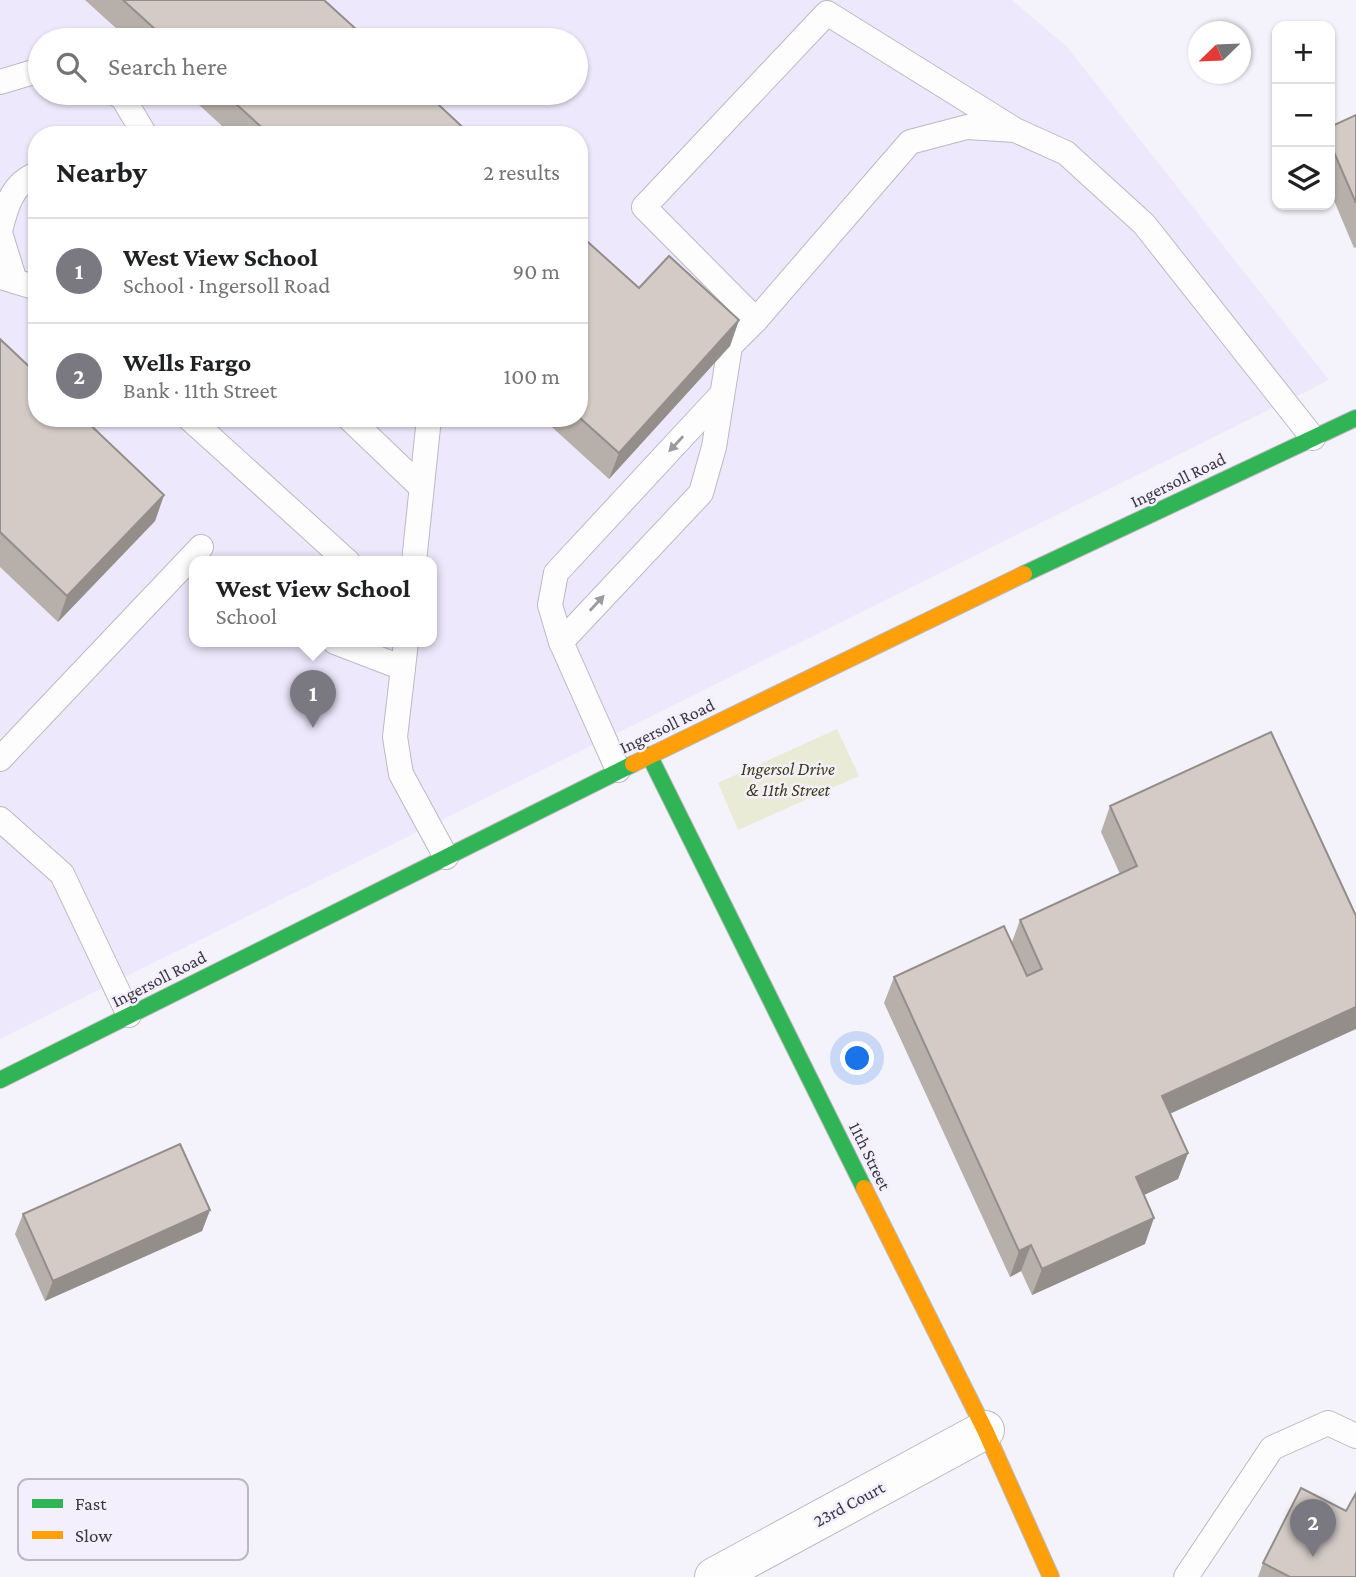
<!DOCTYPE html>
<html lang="en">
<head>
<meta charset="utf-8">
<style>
  body { margin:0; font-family:"Crimson Pro",serif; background:#f2f2f2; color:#202124 }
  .controls { position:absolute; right:21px; top:21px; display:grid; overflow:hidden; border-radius:14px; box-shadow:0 2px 5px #0004 }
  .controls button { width:63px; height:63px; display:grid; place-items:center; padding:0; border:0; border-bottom:2px solid #e0e0e0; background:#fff; color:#202124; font:35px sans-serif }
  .compass { position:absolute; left:1188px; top:21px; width:63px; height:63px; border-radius:50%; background:#fff; box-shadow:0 2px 5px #0004; rotate:247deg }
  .you { position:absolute; left:858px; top:1059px; width:24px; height:24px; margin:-18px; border:5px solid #fff; border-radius:50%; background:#1a73e8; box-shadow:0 0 0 10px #1a73e833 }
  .badge { display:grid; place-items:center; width:46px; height:46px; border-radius:50%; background:#7a7880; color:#fff; font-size:23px; font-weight:700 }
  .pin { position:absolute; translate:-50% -58px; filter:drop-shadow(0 2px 4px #0008) }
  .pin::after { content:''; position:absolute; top:37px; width:24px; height:21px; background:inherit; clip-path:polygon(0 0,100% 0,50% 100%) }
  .popup { position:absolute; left:189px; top:556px; width:248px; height:91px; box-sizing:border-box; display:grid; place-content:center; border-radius:14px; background:#fff; filter:drop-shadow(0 2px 5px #0005); font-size:23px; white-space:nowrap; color:#757577 }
  .popup b { font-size:26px; color:#202124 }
  .popup::after { content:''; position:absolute; left:50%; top:100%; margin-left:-14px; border:14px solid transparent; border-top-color:#fff }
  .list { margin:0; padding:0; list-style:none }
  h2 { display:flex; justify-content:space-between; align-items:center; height:91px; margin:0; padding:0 28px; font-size:30px }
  h2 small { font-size:23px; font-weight:400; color:#757577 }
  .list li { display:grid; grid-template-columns:46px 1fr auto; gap:21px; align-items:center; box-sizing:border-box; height:105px; padding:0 28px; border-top:2px solid #e0e0e0 }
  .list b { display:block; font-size:26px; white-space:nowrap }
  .list p { margin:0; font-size:23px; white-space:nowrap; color:#757577 }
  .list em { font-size:23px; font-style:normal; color:#757577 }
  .icon { flex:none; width:38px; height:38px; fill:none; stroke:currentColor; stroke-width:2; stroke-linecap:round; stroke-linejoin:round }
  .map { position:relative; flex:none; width:1356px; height:1577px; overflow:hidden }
  .search { position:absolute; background:#fff; box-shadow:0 2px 5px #0004; left:28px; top:28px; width:560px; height:77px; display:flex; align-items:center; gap:18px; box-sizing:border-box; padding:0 24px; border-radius:38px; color:#757577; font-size:26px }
  .panel { position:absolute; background:#fff; box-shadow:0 2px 5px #0004; left:28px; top:126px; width:560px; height:301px; border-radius:28px }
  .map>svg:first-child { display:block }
</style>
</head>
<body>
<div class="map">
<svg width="1356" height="1577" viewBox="0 0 1356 1577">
  <rect width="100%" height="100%" fill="#f4f2fa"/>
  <!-- built -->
  <path fill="#eee8fc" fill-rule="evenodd" d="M 0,0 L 1012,0 L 1067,47 L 1329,380 L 0,1039 ZM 40,40 L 576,40 L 576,93 L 40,93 ZM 37,135 L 579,135 L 579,418 L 37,418 ZM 194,562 L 432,562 L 432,642 L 194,642 Z"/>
  <!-- green -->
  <polygon fill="#eaebd7" points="837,729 859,776 738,830 718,783"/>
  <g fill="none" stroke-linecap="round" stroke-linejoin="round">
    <defs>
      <g id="lane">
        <polyline points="0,82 40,70"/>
        <polyline points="115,93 123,98 145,135"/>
        <path d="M 0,231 C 6,207 12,183 37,174"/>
        <polyline points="0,233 15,281"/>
        <polyline points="1,277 37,288"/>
        <polyline points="756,320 644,207 827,13 1012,128"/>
        <polyline points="722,394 556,573 550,605 561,642 701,493 714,447 730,346 756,320 910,142 967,127 1015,130 1066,153 1144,224 1313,438"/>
        <polyline points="189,418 348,562"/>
        <polyline points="349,418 421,487"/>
        <polyline points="414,562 429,418"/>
        <polyline points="335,642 403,668"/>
        <polyline points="406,642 395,737 401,774 446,857"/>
        <polyline points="561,642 618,770"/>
        <polyline points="0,759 201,547"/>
        <polyline points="0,819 62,874 129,1015"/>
        <polyline points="1186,1577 1272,1448 1328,1423 1356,1436"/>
      </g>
      <polyline id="street" points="714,1577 985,1430"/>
      <g id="fast">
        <polyline points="1024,574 1356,418"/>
        <polyline points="649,755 864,1188"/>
        <polyline points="0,1080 633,764"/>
      </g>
      <g id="slow">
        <polyline points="633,764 1024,574"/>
        <polyline points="864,1188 985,1430 1051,1577"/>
      </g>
    </defs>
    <!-- lane casing -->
    <use href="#lane" stroke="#bbb9c1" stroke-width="26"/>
    <!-- street casing -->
    <use href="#street" stroke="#bbb9c1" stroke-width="40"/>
    <!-- fast casing -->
    <use href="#fast" stroke="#bbb9c1" stroke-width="18"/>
    <!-- slow casing -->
    <use href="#slow" stroke="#bbb9c1" stroke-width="18"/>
    <!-- lane -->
    <use href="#lane" stroke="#fdfdfe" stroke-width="24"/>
    <!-- street -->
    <use href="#street" stroke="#fdfdfe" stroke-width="38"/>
    <!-- fast -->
    <use href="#fast" stroke="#30b455" stroke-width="16"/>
    <!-- slow -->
    <use href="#slow" stroke="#ff9f0a" stroke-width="16"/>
  </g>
  <!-- wall -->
  <g fill="#b6afaa">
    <polygon points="85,0 324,0 368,40 129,40"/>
    <polygon points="186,93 426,93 471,135 232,135"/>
    <polygon points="1356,115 1356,247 1354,248 1330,191 1330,127"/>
    <polygon points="579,234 639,288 739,320 730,346 609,479 542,418 579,418"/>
    <polygon points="0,339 164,495 155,521 58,622 0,567"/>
    <polygon points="1271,732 1170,1114 1188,1153 1178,1179 1144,1195 1145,1244 1032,1295 1021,1271 1010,1277 884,1003 894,977 1012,942 1020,920 1120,874 1101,832 1110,806"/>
    <polygon points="210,1210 202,1231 45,1301 15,1234 23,1214"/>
    <polygon points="1346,1511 1356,1577 1258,1577 1263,1563"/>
  </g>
  <!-- shaded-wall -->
  <g fill="#948e8b">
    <polygon points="739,320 730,346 609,479 619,453"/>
    <polygon points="164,495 155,521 58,622 67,596"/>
    <polygon points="1356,1007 1356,1029 1152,1122 1162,1096"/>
    <polygon points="1188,1153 1178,1179 1127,1203 1136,1177"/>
    <polygon points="210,1210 202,1231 45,1301 53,1281"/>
    <polygon points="1154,1218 1145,1244 1032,1295 1042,1269"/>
    <polygon points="1031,1245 1021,1271 1010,1277 1019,1251"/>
  </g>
  <!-- building -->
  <g fill="#d4cbc6" stroke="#948e8b" stroke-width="2">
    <polygon points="123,0 324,0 368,40 167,40"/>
    <polygon points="224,93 426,93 471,135 270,135"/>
    <polygon points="1356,115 1356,203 1330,143 1330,127"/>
    <polygon points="579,234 639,288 669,256 739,320 619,453 579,417"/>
    <polygon points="0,339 37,374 37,418 83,418 164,495 67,596 0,532"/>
    <polygon points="1271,732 1356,916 1356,1007 1162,1096 1188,1153 1136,1177 1154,1218 1042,1269 1031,1245 1019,1251 894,977 1004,926 1027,976 1042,969 1020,920 1137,866 1110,806"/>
    <polygon points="180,1144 210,1210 53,1281 23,1214"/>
    <polygon points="1301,1488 1346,1511 1356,1493 1356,1577 1290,1577 1263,1563"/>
  </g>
  <!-- one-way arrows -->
  <defs><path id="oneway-solid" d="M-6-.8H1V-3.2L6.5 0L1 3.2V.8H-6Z" transform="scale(1.75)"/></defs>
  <g fill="#9b9a9e">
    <use href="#oneway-solid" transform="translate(676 444) rotate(133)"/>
    <use href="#oneway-solid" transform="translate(597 603) rotate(-47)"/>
  </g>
  <g text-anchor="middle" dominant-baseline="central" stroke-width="5" stroke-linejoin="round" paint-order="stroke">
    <!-- street labels -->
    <g font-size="18" fill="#39363f" stroke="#f3effd">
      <text transform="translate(1178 480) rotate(-26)">Ingersoll Road</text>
      <text transform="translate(667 726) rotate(-26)">Ingersoll Road</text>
      <text transform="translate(159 979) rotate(-27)">Ingersoll Road</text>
      <text transform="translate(870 1156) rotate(64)">11th Street</text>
      <text transform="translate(849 1504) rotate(-28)">23rd Court</text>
    </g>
    <!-- park labels -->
    <g font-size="18" font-style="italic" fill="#3a3b11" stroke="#f3effd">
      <text x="788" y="769">Ingersol Drive<tspan x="788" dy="21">&amp; 11th Street</tspan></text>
    </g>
  </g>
  <!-- legend -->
  <rect x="18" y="1479" width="230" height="81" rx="10" fill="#f3effd" stroke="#bbb8c4" stroke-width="2"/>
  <rect x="32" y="1499" width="31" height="9" fill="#30b455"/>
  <rect x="32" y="1531" width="31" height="8" fill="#ff9f0a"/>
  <g font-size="19" fill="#39363f">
    <text x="75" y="1510">Fast</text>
    <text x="75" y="1542">Slow</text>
  </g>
</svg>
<div class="controls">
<button>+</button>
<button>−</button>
<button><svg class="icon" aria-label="layers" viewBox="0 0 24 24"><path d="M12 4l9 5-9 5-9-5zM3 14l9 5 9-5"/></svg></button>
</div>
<svg class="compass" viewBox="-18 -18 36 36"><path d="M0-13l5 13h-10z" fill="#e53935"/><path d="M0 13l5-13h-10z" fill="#757577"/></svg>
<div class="you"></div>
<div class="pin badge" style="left:313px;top:728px">1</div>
<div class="popup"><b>West View School</b>School</div>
<div class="pin badge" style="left:1313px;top:1557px">2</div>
<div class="search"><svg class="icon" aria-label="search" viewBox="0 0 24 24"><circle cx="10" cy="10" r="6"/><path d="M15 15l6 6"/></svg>Search here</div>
<section class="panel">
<h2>Nearby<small>2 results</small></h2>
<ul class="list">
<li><span class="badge">1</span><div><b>West View School</b><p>School · Ingersoll Road</p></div><em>90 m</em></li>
<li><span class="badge">2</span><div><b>Wells Fargo</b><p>Bank · 11th Street</p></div><em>100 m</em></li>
</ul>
</section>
</div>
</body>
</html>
